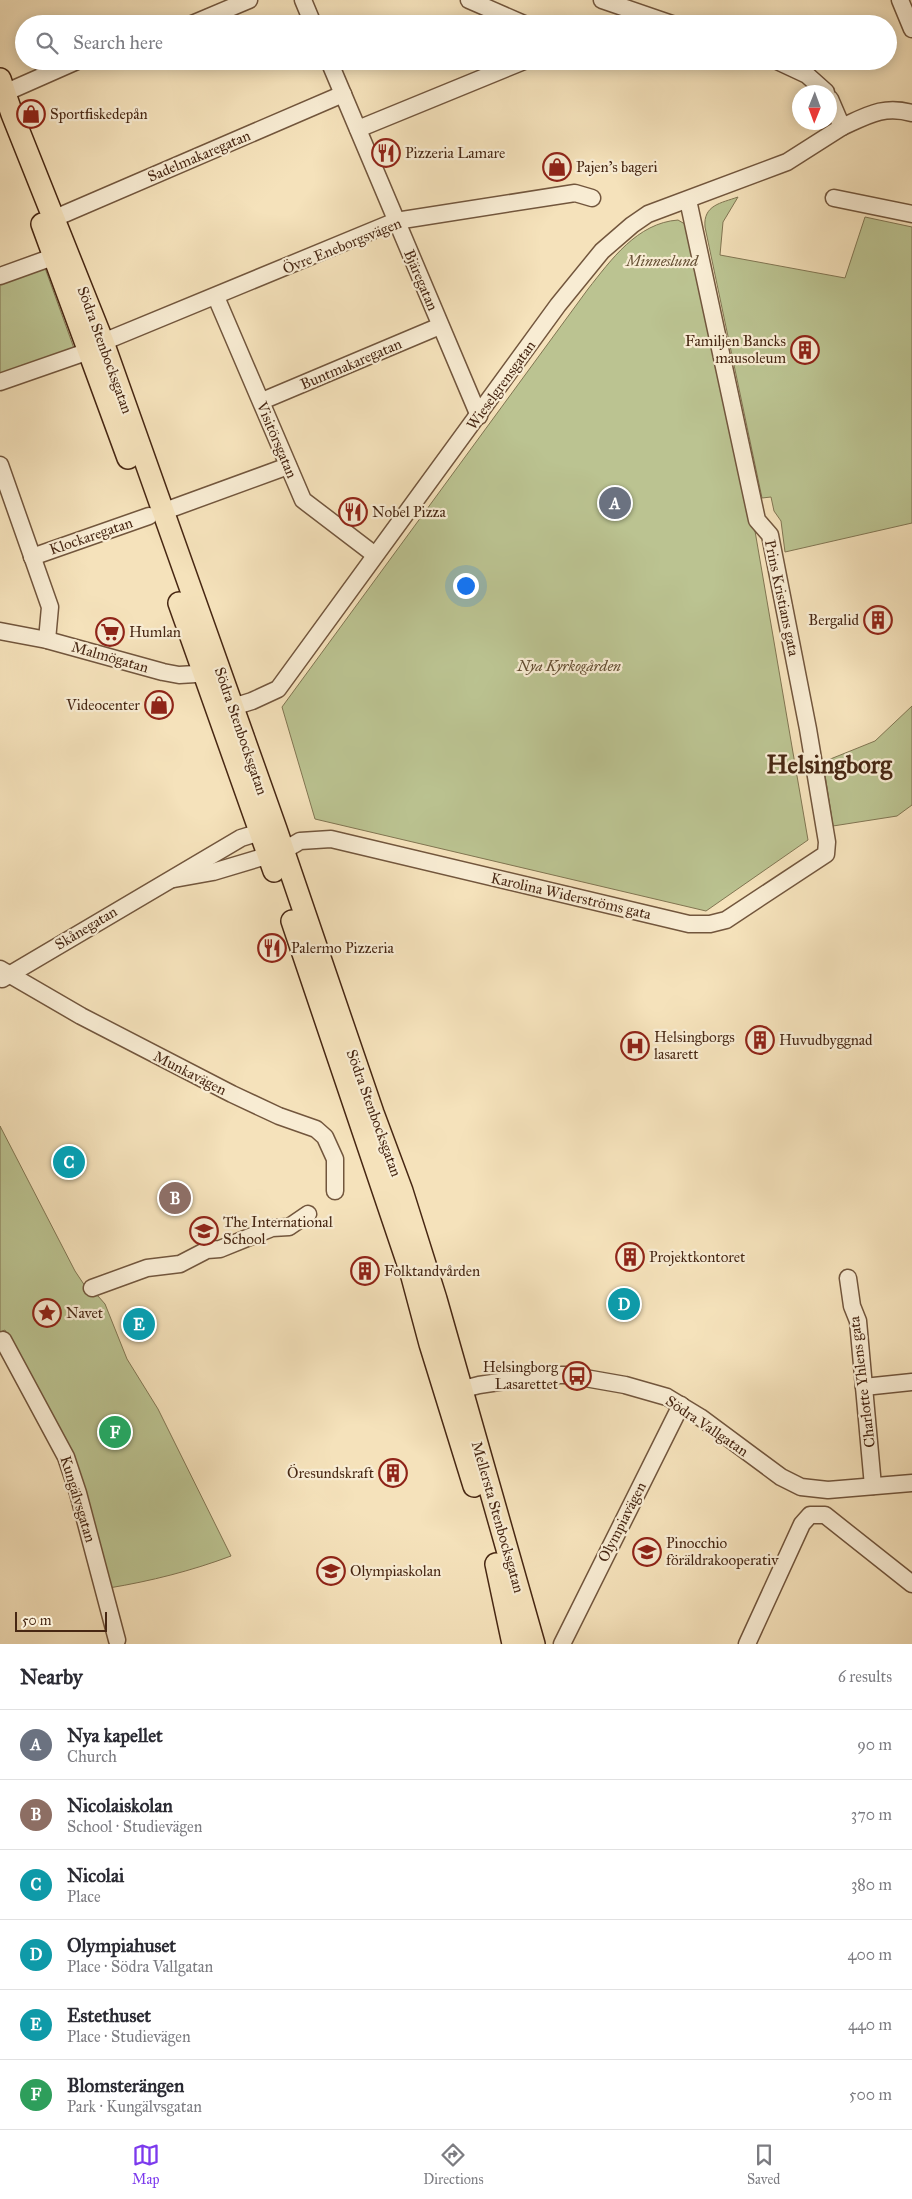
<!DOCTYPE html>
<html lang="en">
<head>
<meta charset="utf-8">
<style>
  body { margin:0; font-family:"IM FELL Great Primer",serif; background:#f2f2f3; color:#2b2b33 }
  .compass { position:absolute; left:792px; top:85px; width:45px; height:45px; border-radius:50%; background:#fff; box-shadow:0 2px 12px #0003; rotate:181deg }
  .scale { position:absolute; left:15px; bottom:12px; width:92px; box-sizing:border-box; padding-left:5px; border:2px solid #472713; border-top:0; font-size:14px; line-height:18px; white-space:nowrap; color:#472713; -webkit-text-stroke:4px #f8ecd3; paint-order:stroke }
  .you { position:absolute; left:465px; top:585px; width:18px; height:18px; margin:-12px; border:4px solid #fff; border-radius:50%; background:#1a73e8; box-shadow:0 0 0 8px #1a73e833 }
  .badge { display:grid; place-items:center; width:32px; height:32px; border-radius:50%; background:#7c3aed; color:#fff; font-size:16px; font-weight:700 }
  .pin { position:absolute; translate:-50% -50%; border:2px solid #fff; box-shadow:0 1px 5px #0006 }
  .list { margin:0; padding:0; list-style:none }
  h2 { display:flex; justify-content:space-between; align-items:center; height:65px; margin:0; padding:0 20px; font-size:21px }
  h2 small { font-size:16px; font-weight:400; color:#7c7c81 }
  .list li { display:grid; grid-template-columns:32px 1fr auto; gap:15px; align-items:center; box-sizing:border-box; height:70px; padding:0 20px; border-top:1px solid #e1e1e2 }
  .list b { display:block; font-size:19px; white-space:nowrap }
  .list p { margin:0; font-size:16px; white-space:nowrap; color:#7c7c81 }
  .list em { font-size:16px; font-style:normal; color:#7c7c81 }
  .icon { flex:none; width:28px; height:28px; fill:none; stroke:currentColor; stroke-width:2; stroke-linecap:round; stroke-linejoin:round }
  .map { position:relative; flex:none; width:912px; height:1644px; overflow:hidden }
  .search { position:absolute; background:#fff; box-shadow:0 2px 12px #0003; left:15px; right:15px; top:15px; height:55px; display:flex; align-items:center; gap:12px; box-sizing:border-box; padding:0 18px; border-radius:28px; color:#7c7c81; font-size:19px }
  .sheet { height:485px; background:#fff }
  nav { display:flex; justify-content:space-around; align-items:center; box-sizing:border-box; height:70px; border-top:1px solid #e1e1e2; background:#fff; font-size:14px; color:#7c7c81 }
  nav a { display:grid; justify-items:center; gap:2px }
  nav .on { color:#7c3aed }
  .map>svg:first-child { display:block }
</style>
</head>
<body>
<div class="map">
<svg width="912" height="1644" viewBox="0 0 912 1644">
  <rect width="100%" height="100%" fill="#f5e2bb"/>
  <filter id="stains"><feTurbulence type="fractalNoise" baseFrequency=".004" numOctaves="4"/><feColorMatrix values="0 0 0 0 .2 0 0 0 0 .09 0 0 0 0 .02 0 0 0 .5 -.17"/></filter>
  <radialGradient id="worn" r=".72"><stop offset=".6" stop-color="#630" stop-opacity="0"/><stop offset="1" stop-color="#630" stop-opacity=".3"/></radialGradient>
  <!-- green -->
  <g fill="#bbc391" stroke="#817552">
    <path d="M 738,197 L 723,222 L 720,255 L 845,278 L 865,217 L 912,227 L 912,523 L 785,552 L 781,521 L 774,511 L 771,497 L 762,498 L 705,227 C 703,205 721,203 738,197 Z"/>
    <path d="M 678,220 L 690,227 L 755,531 L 808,840 L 706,911 L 315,819 L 282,707 L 588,289 C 611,260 637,223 678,220 Z"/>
    <polygon points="45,268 75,351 0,377 0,284"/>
    <polygon points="912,706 912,805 897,816 833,826 823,762 875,741"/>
    <path d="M 0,1126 L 75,1271 L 89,1292 L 98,1296 L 105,1304 L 127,1359 L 158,1409 L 231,1556 C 191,1571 151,1581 109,1588 L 81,1480 L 5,1330 L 0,1332 Z"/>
  </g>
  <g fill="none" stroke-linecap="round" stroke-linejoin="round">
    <defs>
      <g id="minor">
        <polyline points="303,0 313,24"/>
        <polyline points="469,0 524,24"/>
        <polyline points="602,0 672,24"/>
        <polyline points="900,0 912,29"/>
        <polyline points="192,24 249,0"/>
        <polyline points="329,61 479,416"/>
        <polyline points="777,61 807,75 826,92"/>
        <polyline points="0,95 77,61"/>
        <path d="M 830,99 L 842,127 C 868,115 884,105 912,113"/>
        <polyline points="358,129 524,61"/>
        <polyline points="834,198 912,214"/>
        <polyline points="55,218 343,94"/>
        <polyline points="0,276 64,253"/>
        <polyline points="216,297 303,500 375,555"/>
        <polyline points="103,342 396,221 575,193 592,198"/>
        <polyline points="0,382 89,351"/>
        <polyline points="262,401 440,326"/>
        <polyline points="0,465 50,607 47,640"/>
        <polyline points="162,512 288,466"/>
        <polyline points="32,557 149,516"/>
        <polyline points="0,631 47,640 163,672 179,675 213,673"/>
        <polyline points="223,710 252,701 278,689 558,305 602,251 632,225 648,214 787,162 842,127"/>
        <polyline points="174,879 213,872 283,851 300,841 331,839 689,924 710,924 726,920 826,854 827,842 808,729 770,535 757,520 688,200"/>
        <polyline points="0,969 81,1016 232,1094 279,1116 316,1129 325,1137 335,1159 335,1191"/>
        <polyline points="2,979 241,838 270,829"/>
        <polyline points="848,1278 852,1306 858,1321 873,1486"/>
        <polyline points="92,1288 147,1268 180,1264 207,1250 220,1249 272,1228 289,1227 308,1214"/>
        <polyline points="0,1342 3,1340 66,1457 78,1493 117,1640"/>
        <polyline points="864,1387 912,1382"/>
        <polyline points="452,1392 479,1385 547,1375 568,1375 625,1385 667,1397 700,1417 781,1477 801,1487 828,1490 912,1483"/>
        <polyline points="562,1644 681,1405"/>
        <polyline points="747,1644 802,1524 810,1515 825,1515 912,1584"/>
      </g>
      <g id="major">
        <polyline points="0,79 12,114 103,342 276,829 373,1113 402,1191 436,1299 534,1644"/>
        <polyline points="42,224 128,458"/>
        <polyline points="179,603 274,871"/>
        <polyline points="292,921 411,1273 430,1344 474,1486"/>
        <polyline points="496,1564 513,1644"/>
      </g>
    </defs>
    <!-- minor casing -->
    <use href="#minor" stroke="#72563d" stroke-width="19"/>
    <!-- major casing -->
    <use href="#major" stroke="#472713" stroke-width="24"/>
    <!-- minor -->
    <use href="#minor" stroke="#f8ecd3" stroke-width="16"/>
    <!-- major -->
    <use href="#major" stroke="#f5e2bb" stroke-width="21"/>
  </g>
  <!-- icons -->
  <defs>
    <symbol id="shop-ring" viewBox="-11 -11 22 22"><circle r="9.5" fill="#f8ecd3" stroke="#8f2418" stroke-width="1.5"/><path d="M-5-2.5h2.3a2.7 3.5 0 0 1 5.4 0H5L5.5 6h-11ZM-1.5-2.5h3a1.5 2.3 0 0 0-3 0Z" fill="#8f2418"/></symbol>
    <symbol id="restaurant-ring" viewBox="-11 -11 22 22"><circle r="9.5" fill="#f8ecd3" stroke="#8f2418" stroke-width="1.5"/><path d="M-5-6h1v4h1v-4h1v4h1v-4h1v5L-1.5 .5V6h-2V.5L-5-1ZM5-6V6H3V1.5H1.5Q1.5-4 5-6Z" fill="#8f2418"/></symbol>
    <symbol id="building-ring" viewBox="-11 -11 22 22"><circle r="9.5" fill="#f8ecd3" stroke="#8f2418" stroke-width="1.5"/><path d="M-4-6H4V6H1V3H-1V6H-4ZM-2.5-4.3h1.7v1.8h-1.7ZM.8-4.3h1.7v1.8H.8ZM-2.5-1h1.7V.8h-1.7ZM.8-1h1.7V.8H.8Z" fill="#8f2418"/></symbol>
    <symbol id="supermarket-ring" viewBox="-11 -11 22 22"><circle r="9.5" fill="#f8ecd3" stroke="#8f2418" stroke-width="1.5"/><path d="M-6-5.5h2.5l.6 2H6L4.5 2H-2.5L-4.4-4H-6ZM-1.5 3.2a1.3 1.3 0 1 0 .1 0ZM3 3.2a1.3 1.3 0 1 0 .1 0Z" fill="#8f2418"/></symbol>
    <symbol id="hospital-ring" viewBox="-11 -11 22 22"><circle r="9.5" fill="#f8ecd3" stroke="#8f2418" stroke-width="1.5"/><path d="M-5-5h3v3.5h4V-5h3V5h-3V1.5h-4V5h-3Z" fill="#8f2418"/></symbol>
    <symbol id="school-ring" viewBox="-11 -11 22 22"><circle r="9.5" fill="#f8ecd3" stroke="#8f2418" stroke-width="1.5"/><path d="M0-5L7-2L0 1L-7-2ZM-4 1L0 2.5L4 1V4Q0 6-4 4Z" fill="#8f2418"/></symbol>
    <symbol id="sight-ring" viewBox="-11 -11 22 22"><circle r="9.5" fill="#f8ecd3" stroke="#8f2418" stroke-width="1.5"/><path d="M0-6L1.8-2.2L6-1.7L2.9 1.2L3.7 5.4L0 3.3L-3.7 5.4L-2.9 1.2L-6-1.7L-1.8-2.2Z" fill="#8f2418"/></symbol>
    <symbol id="bus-ring" viewBox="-11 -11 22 22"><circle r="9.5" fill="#f8ecd3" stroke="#8f2418" stroke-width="1.5"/><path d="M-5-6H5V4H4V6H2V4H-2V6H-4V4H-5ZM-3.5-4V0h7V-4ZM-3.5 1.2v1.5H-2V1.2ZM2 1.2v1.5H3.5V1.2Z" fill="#8f2418"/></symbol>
  </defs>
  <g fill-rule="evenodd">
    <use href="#shop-ring" x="15" y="98" width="32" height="32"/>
    <use href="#restaurant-ring" x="370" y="137" width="32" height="32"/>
    <use href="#shop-ring" x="541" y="151" width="32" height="32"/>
    <use href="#building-ring" x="789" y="334" width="32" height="32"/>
    <use href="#restaurant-ring" x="337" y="496" width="32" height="32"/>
    <use href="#building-ring" x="862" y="604" width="32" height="32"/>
    <use href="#supermarket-ring" x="94" y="616" width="32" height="32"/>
    <use href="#shop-ring" x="143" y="689" width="32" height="32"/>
    <use href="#restaurant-ring" x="256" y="932" width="32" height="32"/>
    <use href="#building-ring" x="744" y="1024" width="32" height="32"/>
    <use href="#hospital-ring" x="619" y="1030" width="32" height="32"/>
    <use href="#school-ring" x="188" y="1215" width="32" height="32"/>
    <use href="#building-ring" x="614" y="1241" width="32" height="32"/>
    <use href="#building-ring" x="349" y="1255" width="32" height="32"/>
    <use href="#sight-ring" x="31" y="1297" width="32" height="32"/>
    <use href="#bus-ring" x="561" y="1360" width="32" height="32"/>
    <use href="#building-ring" x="377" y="1457" width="32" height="32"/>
    <use href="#school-ring" x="631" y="1536" width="32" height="32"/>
    <use href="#school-ring" x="315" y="1555" width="32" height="32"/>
  </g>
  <g text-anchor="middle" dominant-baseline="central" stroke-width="4.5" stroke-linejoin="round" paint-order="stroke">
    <!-- poi labels -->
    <g font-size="15" fill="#472713" stroke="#f8ecd3" text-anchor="start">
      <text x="50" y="114">Sportfiskedepån</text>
      <text x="405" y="153">Pizzeria Lamare</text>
      <text x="576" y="167">Pajen's bageri</text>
      <text x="786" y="341" text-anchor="end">Familjen Bancks<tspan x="786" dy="17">mausoleum</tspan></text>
      <text x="372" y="512">Nobel Pizza</text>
      <text x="859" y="620" text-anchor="end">Bergalid</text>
      <text x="129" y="632">Humlan</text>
      <text x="140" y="705" text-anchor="end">Videocenter</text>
      <text x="291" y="948">Palermo Pizzeria</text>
      <text x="654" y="1037">Helsingborgs<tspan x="654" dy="17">lasarett</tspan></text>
      <text x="779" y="1040">Huvudbyggnad</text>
      <text x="223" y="1222">The International<tspan x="223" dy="17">School</tspan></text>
      <text x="649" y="1257">Projektkontoret</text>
      <text x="384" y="1271">Folktandvården</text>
      <text x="66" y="1313">Navet</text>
      <text x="558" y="1367" text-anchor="end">Helsingborg<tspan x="558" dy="17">Lasarettet</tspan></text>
      <text x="374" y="1473" text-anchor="end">Öresundskraft</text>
      <text x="666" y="1543">Pinocchio<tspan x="666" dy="17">föräldrakooperativ</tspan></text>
      <text x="350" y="1571">Olympiaskolan</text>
    </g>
    <!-- street labels -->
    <g font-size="15" fill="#472713" stroke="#f8ecd3">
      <text transform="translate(199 156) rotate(-23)">Sadelmakaregatan</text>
      <text transform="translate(342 246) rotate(-22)">Övre Eneborgsvägen</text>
      <text transform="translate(421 280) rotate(67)">Bjäregatan</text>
      <text transform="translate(105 350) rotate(70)">Södra Stenbocksgatan</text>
      <text transform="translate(351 364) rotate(-23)">Buntmakaregatan</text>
      <text transform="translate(501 385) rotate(-54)">Wieselgrensgatan</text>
      <text transform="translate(277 440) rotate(67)">Visitörsgatan</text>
      <text transform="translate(91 536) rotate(-19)">Klockaregatan</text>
      <text transform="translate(782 598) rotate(78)">Prins Kristians gata</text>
      <text transform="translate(110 657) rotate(16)">Malmögatan</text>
      <text transform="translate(241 731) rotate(71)">Södra Stenbocksgatan</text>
      <text transform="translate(571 896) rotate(13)">Karolina Widerströms gata</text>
      <text transform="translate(86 928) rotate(-31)">Skånegatan</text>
      <text transform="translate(190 1073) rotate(27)">Munkavägen</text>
      <text transform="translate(374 1113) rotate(70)">Södra Stenbocksgatan</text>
      <text transform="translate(862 1382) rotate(-97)">Charlotte Yhlens gata</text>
      <text transform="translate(707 1426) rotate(34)">Södra Vallgatan</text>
      <text transform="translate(78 1499) rotate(73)">Kungälvsgatan</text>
      <text transform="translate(498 1517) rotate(74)">Mellersta Stenbocksgatan</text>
      <text transform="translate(622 1522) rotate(-63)">Olympiavägen</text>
    </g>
    <!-- park labels -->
    <g font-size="15" font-style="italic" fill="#644e32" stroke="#f8ecd3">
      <text x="662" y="261">Minneslund</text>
      <text x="569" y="666">Nya Kyrkogården</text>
    </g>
    <!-- town labels -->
    <g font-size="25" font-weight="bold" fill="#472713" stroke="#f8ecd3">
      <text x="829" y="764">Helsingborg</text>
    </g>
  </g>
  <rect width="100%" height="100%" filter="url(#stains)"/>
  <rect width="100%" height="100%" fill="url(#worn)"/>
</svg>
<svg class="compass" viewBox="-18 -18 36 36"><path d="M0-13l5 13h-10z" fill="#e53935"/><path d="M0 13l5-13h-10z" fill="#7c7c81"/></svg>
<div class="scale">50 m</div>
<div class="you"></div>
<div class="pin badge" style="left:615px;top:503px;background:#6b7280">A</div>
<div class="pin badge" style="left:175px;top:1198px;background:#8d6e63">B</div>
<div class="pin badge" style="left:69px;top:1162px;background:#0f9aa8">C</div>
<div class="pin badge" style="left:624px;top:1304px;background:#0f9aa8">D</div>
<div class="pin badge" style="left:139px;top:1324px;background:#0f9aa8">E</div>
<div class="pin badge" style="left:115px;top:1432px;background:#2e9e5b">F</div>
<div class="search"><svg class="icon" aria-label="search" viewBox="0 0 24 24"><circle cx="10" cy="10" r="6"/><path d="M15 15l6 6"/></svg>Search here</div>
</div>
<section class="sheet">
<h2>Nearby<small>6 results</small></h2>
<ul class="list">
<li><span class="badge" style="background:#6b7280">A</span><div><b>Nya kapellet</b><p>Church</p></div><em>90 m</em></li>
<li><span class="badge" style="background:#8d6e63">B</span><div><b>Nicolaiskolan</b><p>School · Studievägen</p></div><em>370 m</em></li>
<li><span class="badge" style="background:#0f9aa8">C</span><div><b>Nicolai</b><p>Place</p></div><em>380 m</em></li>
<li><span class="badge" style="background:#0f9aa8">D</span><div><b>Olympiahuset</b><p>Place · Södra Vallgatan</p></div><em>400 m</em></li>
<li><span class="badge" style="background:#0f9aa8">E</span><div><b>Estethuset</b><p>Place · Studievägen</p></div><em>440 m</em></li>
<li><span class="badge" style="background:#2e9e5b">F</span><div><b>Blomsterängen</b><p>Park · Kungälvsgatan</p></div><em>500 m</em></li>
</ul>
</section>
<nav>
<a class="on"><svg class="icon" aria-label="map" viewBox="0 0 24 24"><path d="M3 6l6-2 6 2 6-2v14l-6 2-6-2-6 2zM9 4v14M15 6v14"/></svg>Map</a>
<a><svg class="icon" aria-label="directions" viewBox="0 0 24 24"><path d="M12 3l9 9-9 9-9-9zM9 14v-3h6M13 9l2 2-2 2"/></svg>Directions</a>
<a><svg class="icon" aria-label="saved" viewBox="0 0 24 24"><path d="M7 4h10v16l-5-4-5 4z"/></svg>Saved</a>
</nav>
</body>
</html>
